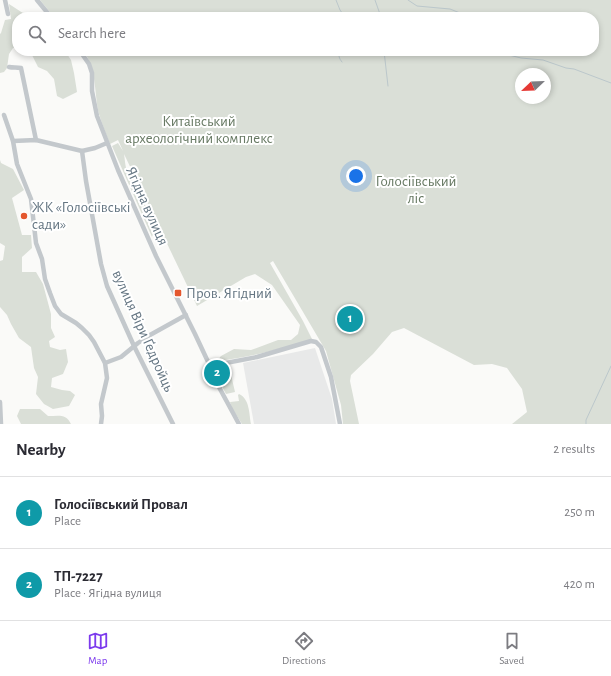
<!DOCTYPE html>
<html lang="en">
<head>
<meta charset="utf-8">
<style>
  body { margin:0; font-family:"Alegreya Sans",sans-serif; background:#f7f7f7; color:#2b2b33 }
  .compass { position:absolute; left:515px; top:68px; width:36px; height:36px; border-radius:50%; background:#fff; box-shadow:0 2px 6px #0003; rotate:247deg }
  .you { position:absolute; left:356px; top:176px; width:14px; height:14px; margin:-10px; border:3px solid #fff; border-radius:50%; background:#1a73e8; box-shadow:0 0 0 6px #1a73e833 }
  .badge { display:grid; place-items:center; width:26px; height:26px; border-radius:50%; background:#7c3aed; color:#fff; font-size:13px; font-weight:700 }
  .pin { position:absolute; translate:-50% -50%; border:2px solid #fff; box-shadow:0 1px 4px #0006 }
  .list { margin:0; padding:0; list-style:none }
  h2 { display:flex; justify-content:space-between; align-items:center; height:52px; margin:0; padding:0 16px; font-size:17px }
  h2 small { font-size:13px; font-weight:400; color:#7c7c81 }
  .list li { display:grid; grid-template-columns:26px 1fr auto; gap:12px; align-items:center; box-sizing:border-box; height:72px; padding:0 16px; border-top:1px solid #e1e1e2 }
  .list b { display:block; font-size:15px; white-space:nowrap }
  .list p { margin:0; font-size:13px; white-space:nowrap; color:#7c7c81 }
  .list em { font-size:13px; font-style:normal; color:#7c7c81 }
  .icon { flex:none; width:22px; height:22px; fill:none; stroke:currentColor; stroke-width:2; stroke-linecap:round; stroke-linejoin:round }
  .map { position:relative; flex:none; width:611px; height:424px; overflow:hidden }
  .search { position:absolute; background:#fff; box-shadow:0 2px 6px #0003; left:12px; right:12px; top:12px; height:44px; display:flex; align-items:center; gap:10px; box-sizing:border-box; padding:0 14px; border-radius:16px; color:#7c7c81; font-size:15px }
  .sheet { height:196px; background:#fff }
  nav { display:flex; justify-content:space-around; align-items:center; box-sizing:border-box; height:56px; border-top:1px solid #e1e1e2; background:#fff; font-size:11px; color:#7c7c81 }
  nav a { display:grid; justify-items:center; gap:2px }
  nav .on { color:#7c3aed }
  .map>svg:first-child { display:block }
</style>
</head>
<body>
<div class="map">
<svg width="611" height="424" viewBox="0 0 611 424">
  <rect width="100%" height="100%" fill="#fafaf8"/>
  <!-- built -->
  <polygon fill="#e8e9e9" points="315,348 332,399 336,424 254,424 243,363"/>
  <!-- green -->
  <g fill="#dadfd7" fill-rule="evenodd">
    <path d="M 40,0 L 611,0 L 611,424 L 512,424 L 527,412 L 522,389 L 507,368 L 492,364 L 474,365 L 404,328 L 392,332 L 373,354 L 351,375 L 350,381 L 359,424 L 343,424 L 341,405 L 326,351 L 273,261 L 270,263 L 303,321 L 312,339 C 302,343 292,345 282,348 C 260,354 239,359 217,361 L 221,356 L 234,349 L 251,350 L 278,340 L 291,340 L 298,334 L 300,325 L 272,285 L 255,274 L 246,277 L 197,306 L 124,154 C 125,159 125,168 128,173 C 133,180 142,186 139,196 C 145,203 156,222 154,231 C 154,233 152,236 152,237 L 112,146 L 118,143 L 123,151 L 118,140 L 110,144 C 106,134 102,124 99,114 C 94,94 97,67 83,51 L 594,51 L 594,17 L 54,17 ZM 521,74 L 545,74 L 545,98 L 521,98 Z"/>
    <polygon points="9,4 29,17 17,17 17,47 13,48 9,54 7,68 4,72 0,73 0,34 1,33 5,20 11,19"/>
    <polygon points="30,51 65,51 71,60 74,73 77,92 63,99 57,96 54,79 47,71 38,67"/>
    <polygon points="0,160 1,163 13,169 24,190 12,198 22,235 31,235 32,248 22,257 22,272 36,272 43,284 51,314 51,328 55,337 49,341 50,347 60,350 66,349 68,362 63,374 52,378 51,387 62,390 70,391 75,395 69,406 53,409 44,404 36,394 38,377 34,368 31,347 19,338 11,324 7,315 0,307 0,261 3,260 5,246 0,243"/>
    <polygon points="229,366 235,392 226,394 213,370"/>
    <path d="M 239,394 C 250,399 249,414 251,424 L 242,424 L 232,408 L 230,402 L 239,401 L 238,395 Z"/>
    <path d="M 20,409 L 40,409 L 48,416 C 58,416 66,413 71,424 L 21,424 L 17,416 Z"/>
  </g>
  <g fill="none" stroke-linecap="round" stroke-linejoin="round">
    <!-- stream -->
    <g stroke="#bbc7cb" stroke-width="1">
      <polyline points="336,0 340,10 345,17"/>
      <polyline points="375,0 381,17"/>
      <polyline points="408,0 417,6 450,9 470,17"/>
      <path d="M 340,51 C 338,56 339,58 342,62"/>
      <polyline points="384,51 388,86"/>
      <polyline points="504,51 509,55 521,58 543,60 566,68 574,69 611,83"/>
      <polyline points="586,424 586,420 611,366"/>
    </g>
    <!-- minor -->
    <g stroke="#c3c8cc" stroke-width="4.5">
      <polyline points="5,0 8,14"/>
      <polyline points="37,0 51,17"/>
      <polyline points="80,51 89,64 92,73 92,91 97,116 118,170 156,256 195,334 210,366 257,357 311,341 316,342 321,347 331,377 340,424"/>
      <path d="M 9,67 C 13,68 17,67 21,68 L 36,140"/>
      <polyline points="4,115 13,141 17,164 31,199 36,243 42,259 45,279 50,293 55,306 61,314 76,323 82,328 89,335 94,342 105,363 107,378 101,404 102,416 101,424"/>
      <polyline points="13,141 36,140 82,151 95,148 107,143"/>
      <polyline points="82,151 86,181 101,264 107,286 134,346 173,424"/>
      <polyline points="105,363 121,357 138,343 150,335 186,315"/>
      <polyline points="210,366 220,389 239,424"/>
      <polyline points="0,402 1,424"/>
    </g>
  </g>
  <!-- markers -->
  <g fill="#e4572e" stroke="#fff" stroke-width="1.5">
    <circle cx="24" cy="216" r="4"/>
    <rect x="174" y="289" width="8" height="8" rx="2"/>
  </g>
  <g text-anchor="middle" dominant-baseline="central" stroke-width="4" stroke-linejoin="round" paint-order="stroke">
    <!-- park labels -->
    <g font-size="15" fill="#687a64" stroke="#fff">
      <text x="199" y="121">Китаївський<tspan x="199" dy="17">археологічний комплекс</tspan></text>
      <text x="416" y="181">Голосіївський<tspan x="416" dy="17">ліс</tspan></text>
    </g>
    <!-- street labels -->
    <g font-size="15" fill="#657683" stroke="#fff">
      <text transform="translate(147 206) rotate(66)">Ягідна вулиця</text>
      <text transform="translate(143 331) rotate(66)">вулиця Віри Ґедройць</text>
    </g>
    <!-- poi labels -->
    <g font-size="15" fill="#657683" stroke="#fff" text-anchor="start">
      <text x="32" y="207">ЖК «Голосіївські<tspan x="32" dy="17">сади»</tspan></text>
      <text x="186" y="293">Пров. Ягідний</text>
    </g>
  </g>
</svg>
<svg class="compass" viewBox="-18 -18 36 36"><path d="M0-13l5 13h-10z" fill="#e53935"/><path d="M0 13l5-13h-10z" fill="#7c7c81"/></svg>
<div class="you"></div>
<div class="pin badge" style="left:350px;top:319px;background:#0f9aa8">1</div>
<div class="pin badge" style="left:217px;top:373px;background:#0f9aa8">2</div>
<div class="search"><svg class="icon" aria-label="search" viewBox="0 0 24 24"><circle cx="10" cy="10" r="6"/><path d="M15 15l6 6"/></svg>Search here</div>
</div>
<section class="sheet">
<h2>Nearby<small>2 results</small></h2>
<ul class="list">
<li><span class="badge" style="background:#0f9aa8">1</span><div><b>Голосіївський Провал</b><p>Place</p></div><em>250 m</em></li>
<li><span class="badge" style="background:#0f9aa8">2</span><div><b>ТП-7227</b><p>Place · Ягідна вулиця</p></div><em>420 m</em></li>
</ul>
</section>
<nav>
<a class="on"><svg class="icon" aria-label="map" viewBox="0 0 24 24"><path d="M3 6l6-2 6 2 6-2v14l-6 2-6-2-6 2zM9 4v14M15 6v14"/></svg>Map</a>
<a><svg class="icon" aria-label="directions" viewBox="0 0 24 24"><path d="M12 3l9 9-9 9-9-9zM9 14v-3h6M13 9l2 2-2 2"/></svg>Directions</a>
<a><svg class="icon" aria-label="saved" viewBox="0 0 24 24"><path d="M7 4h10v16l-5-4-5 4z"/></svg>Saved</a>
</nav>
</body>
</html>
